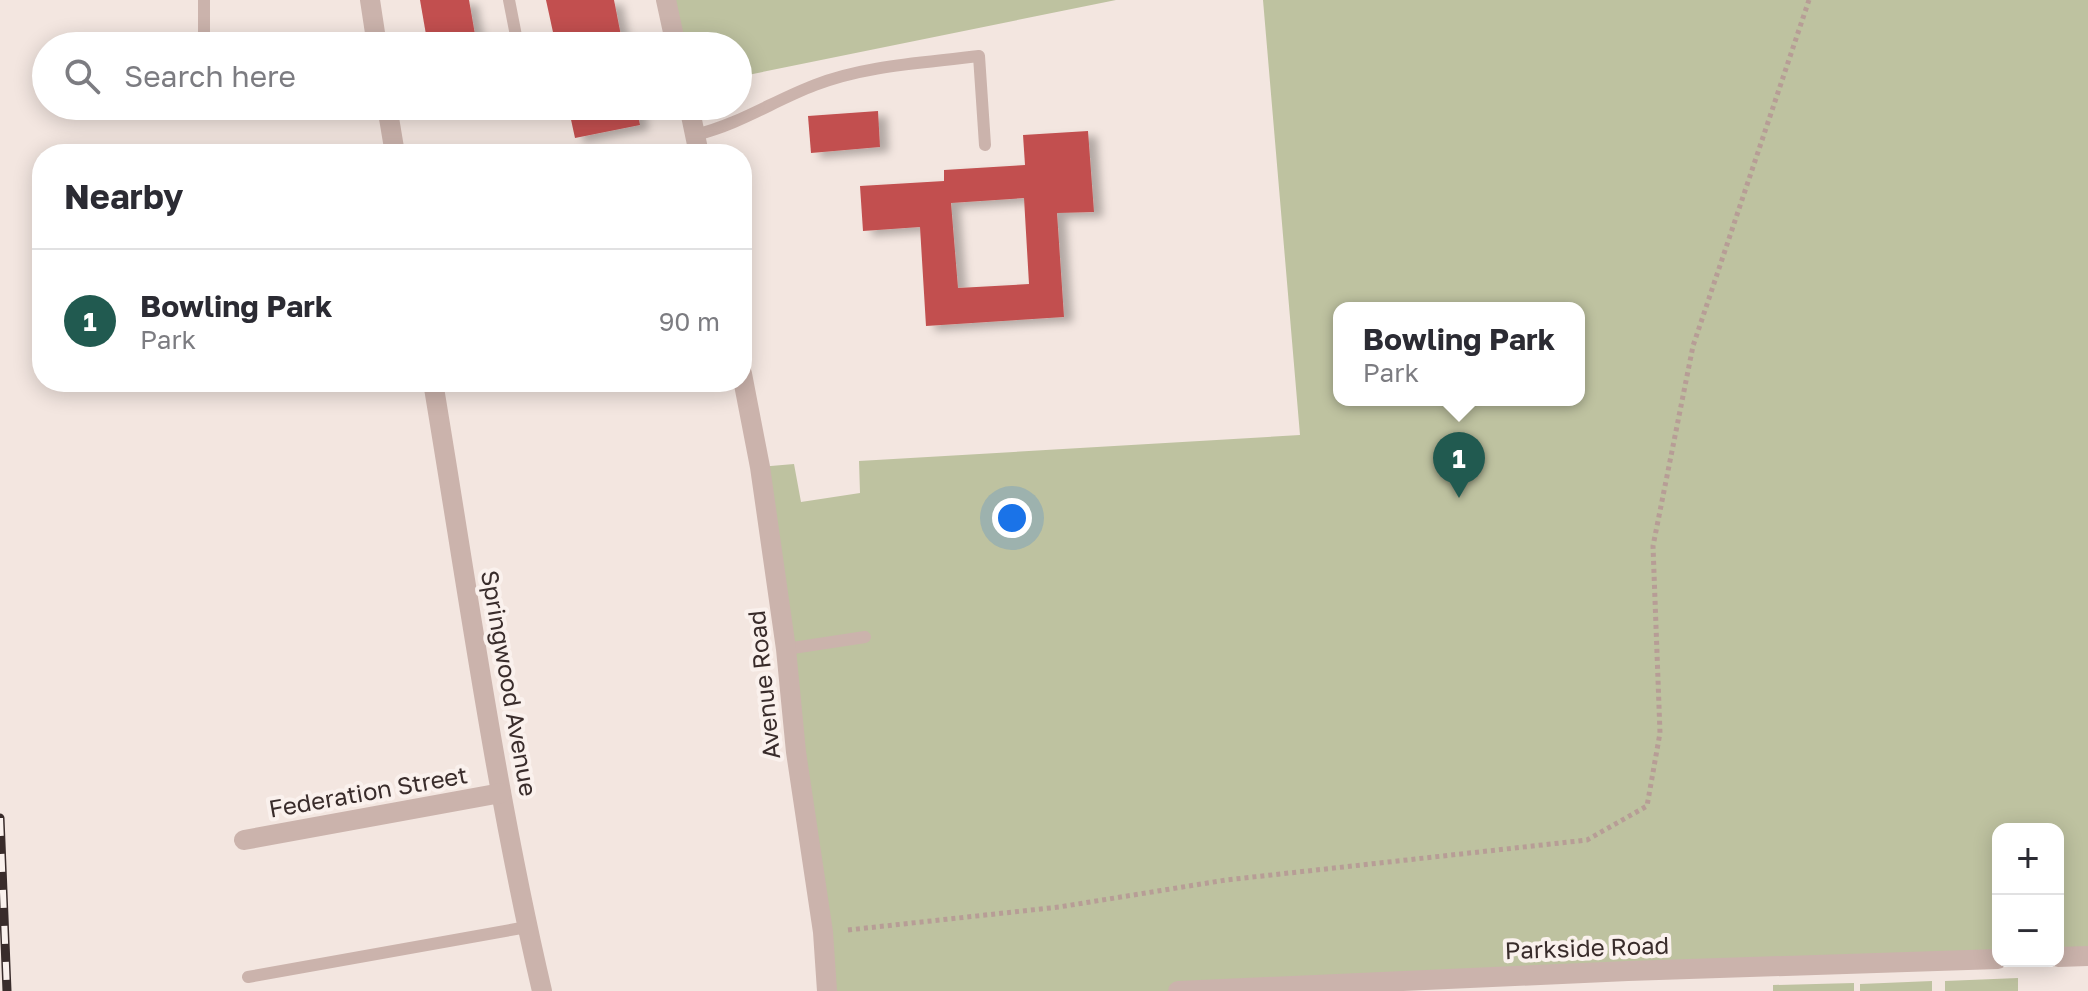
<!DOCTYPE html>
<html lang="en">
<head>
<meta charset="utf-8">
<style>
  body { margin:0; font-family:"Golos Text",sans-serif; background:#f2f2f3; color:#2b2b33 }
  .controls { position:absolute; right:24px; bottom:24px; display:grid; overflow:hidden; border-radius:16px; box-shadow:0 4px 20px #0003 }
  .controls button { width:72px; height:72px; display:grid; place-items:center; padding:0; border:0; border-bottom:2px solid #e1e1e2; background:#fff; color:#2b2b33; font:40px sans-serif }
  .you { position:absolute; left:1012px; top:518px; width:28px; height:28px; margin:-20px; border:6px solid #fff; border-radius:50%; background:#1a73e8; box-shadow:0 0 0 12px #1a73e833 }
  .badge { display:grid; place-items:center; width:52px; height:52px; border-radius:50%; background:#215a50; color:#fff; font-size:26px; font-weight:700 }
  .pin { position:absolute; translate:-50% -66px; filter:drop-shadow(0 2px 4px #0008) }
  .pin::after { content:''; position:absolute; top:42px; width:28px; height:24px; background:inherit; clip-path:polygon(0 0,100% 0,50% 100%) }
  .popup { position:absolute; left:1333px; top:302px; width:252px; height:104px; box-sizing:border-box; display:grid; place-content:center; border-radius:16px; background:#fff; filter:drop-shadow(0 2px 6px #0005); font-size:26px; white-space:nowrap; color:#7c7c81 }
  .popup b { font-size:30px; color:#2b2b33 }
  .popup::after { content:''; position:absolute; left:50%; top:100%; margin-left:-16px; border:16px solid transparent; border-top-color:#fff }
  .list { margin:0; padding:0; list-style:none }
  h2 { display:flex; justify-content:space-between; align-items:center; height:104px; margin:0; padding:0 32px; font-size:34px }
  h2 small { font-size:26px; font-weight:400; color:#7c7c81 }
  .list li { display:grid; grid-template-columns:52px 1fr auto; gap:24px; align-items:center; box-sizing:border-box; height:144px; padding:0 32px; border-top:2px solid #e1e1e2 }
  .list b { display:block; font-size:30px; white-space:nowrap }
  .list p { margin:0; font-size:26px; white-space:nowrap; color:#7c7c81 }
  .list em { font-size:26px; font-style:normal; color:#7c7c81 }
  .icon { flex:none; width:44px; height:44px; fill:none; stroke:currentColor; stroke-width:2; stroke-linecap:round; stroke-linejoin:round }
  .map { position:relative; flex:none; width:2088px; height:991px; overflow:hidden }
  .search { position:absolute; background:#fff; box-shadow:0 4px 20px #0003; left:32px; top:32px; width:720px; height:88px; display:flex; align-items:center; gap:20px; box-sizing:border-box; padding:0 28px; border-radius:44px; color:#7c7c81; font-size:30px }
  .panel { position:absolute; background:#fff; box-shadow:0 4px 20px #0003; left:32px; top:144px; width:720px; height:248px; border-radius:32px }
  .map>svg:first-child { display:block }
</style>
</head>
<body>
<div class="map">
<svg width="2088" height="991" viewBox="0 0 2088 991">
  <defs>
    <filter id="shadow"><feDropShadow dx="9" dy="5" stdDeviation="4" flood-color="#0004"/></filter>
  </defs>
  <rect width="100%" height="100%" fill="#f3e6e0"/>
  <!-- green -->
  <g fill="#bec2a0" fill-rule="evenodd">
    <polygon points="666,0 1116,0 738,77 738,46 676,46"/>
    <path d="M 1263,0 L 2088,0 L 2088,956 L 2058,957 L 2058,829 L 1998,829 L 1998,959 L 1178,991 L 826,991 L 760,467 L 794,464 L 801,502 L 860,493 L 859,461 L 1300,435 ZM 1339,308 L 1579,308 L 1579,400 L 1339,400 Z"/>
    <polygon points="2018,978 2018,991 1945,991 1945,981"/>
    <polygon points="1932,981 1932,991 1860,991 1860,984"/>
    <polygon points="1854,983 1854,991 1773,991 1773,985"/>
  </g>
  <!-- building -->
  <g fill="#c2504f" fill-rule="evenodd" filter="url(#shadow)">
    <polygon points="420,0 469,0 477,46 428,46"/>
    <polygon points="546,0 614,0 623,46 556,46"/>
    <polygon points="568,106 636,106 640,125 575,138"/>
    <polygon points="878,111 880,147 811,153 808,116"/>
    <path d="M 1088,131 L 1094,212 L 1057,213 L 1064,317 L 926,326 L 920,227 L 863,231 L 860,186 L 944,181 L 944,170 L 1025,165 L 1023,135 ZM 1024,198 L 1029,284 L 958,288 L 951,203 Z"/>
  </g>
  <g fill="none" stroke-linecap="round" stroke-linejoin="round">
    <!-- path -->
    <polyline stroke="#b79d96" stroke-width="5" stroke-dasharray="4 4" stroke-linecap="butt" points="848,930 1059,907 1226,880 1587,840 1647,806 1660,733 1653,546 1693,346 1809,0"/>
    <!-- service -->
    <g stroke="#cbb3ac" stroke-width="12">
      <polyline points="509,0 518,46"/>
      <polyline points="204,46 204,0"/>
      <path d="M 695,135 C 740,124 773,101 815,85 C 866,65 925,63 979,56 L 985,145"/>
      <polyline points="786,649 865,637"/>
      <polyline points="248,977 527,927"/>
    </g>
    <!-- minor -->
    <g stroke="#cbb3ac" stroke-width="20">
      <polyline points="370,0 377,46"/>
      <polyline points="666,0 676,46"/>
      <polyline points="387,106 395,154"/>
      <polyline points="689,106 699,154"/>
      <polyline points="742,374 760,467 786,649 796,752 823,932 827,991"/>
      <path d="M 433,382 C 467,585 495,790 542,991"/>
      <polyline points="244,840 501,793"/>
      <polyline points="2058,957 2088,956"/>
      <polyline points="1178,991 1628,971 1998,959"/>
    </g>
    <defs>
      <polyline id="rail" points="0,818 7,991"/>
    </defs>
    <!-- rail casing -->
    <use href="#rail" stroke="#392c2b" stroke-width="9"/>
    <!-- rail -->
    <use href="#rail" stroke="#faf1ed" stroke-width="6" stroke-dasharray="18" stroke-linecap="butt"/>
  </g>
  <g text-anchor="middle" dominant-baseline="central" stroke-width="8" stroke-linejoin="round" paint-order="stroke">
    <!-- street labels -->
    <g font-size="24" fill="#392c2b" stroke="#faf1ed">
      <text transform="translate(510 683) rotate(80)">Springwood Avenue</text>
      <text transform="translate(763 685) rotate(-96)">Avenue Road</text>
      <text transform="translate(368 791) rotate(-10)">Federation Street</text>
      <text transform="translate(1587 947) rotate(-2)">Parkside Road</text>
    </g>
  </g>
</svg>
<div class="controls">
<button>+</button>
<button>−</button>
</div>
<div class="you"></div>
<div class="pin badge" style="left:1459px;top:498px">1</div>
<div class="popup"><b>Bowling Park</b>Park</div>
<div class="search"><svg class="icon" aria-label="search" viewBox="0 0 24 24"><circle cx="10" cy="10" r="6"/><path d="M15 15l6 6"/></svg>Search here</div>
<section class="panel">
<h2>Nearby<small></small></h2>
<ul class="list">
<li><span class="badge">1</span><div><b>Bowling Park</b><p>Park</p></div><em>90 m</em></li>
</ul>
</section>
</div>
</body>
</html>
